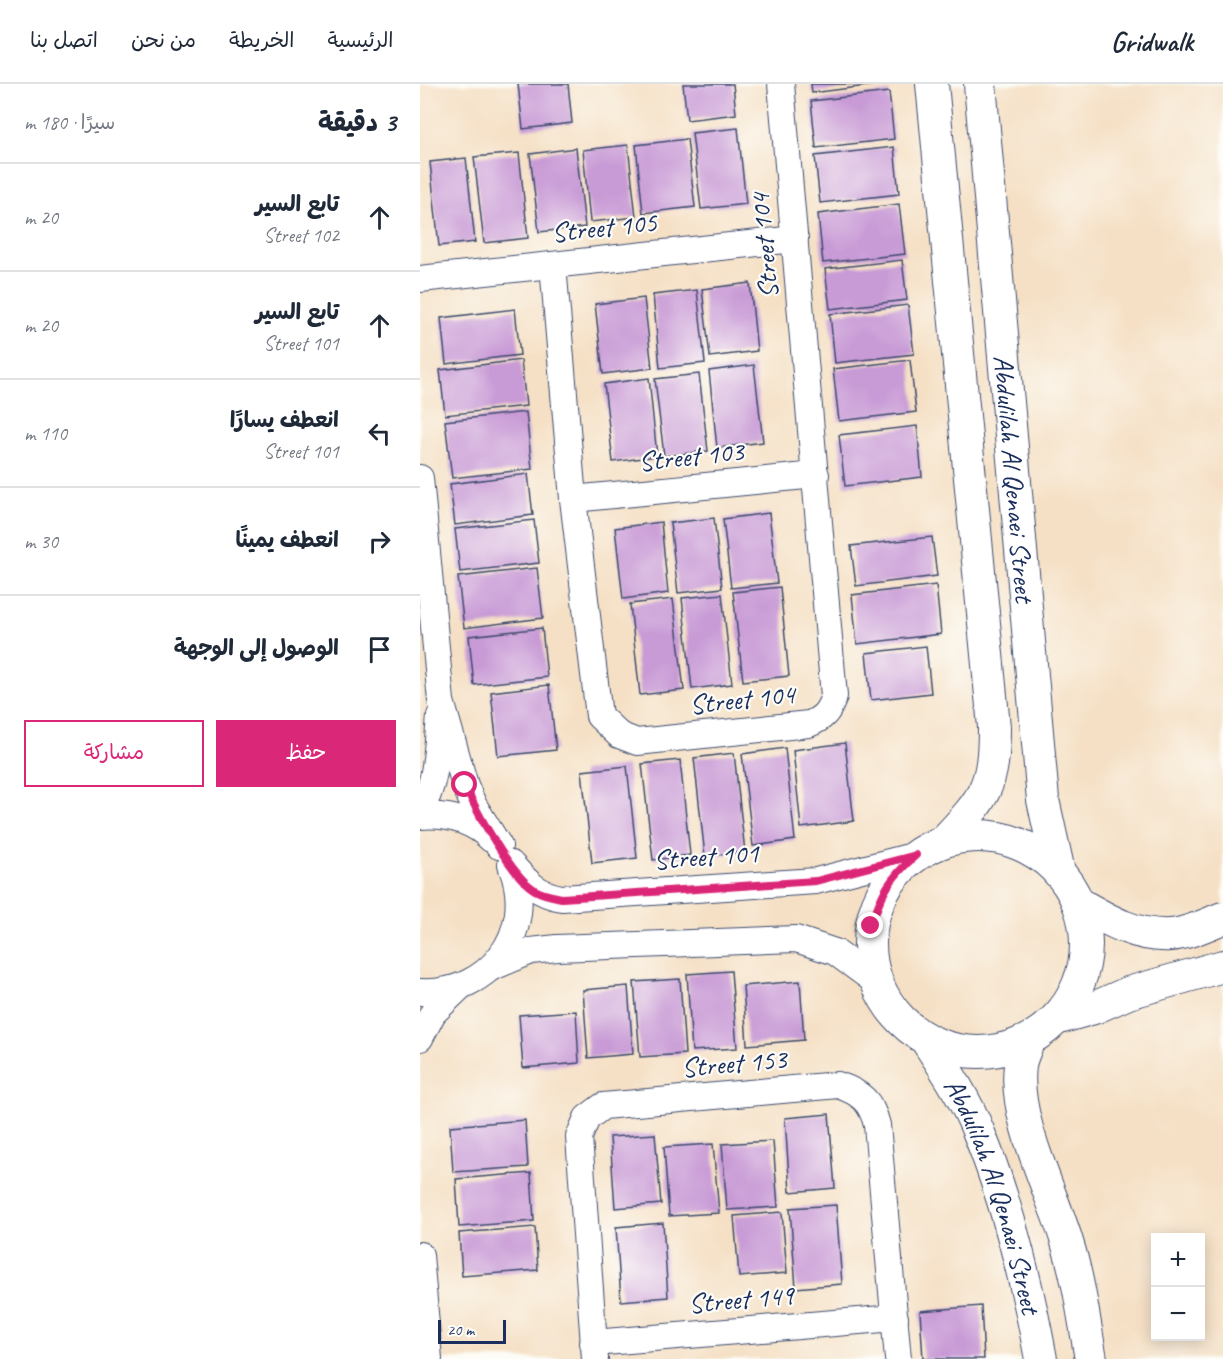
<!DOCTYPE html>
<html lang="ar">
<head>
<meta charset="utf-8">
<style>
  body { margin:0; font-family:Caveat,"Playpen Sans Arabic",sans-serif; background:#f6f6f7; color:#1f2937; direction:rtl }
  .controls { position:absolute; right:18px; bottom:18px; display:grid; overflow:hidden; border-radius:0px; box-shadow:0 3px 15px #0003 }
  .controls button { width:54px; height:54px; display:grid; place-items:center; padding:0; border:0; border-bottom:2px solid #e0e1e3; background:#fff; color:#1f2937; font:30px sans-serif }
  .scale { position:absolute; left:18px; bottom:15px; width:68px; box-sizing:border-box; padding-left:6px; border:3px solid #1b2f5e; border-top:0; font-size:16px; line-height:21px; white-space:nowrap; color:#1b2f5e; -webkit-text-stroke:4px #fdfcf7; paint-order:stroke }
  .stop { position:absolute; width:18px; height:18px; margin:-14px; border:4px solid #db2777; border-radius:50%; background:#fff }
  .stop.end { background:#db2777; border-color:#fff; box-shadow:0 2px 6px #0008 }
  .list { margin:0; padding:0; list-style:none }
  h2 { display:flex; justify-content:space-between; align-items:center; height:78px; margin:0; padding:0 24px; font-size:26px }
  h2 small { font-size:20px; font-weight:400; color:#747a83 }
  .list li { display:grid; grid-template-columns:39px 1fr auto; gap:18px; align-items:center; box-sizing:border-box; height:108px; padding:0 24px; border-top:2px solid #e0e1e3 }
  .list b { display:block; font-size:22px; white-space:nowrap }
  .list p { margin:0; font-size:20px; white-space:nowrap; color:#747a83 }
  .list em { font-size:20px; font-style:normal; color:#747a83 }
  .actions { display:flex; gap:12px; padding:18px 24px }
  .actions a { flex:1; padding:14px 0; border:2px solid #db2777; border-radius:0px; text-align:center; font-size:21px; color:#db2777 }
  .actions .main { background:#db2777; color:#fff }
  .icon { flex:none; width:33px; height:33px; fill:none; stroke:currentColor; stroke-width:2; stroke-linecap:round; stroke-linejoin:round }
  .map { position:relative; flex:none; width:803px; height:1275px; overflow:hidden; direction:ltr }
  header { display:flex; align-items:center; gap:36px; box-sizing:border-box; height:84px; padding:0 30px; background:#fff; border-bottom:2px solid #e0e1e3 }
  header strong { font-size:28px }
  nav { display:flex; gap:33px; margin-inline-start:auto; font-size:21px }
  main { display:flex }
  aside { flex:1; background:#fff }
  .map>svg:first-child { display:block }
</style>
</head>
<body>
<header>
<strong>Gridwalk</strong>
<nav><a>الرئيسية</a><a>الخريطة</a><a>من نحن</a><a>اتصل بنا</a></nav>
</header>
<main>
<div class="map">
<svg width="803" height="1275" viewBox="0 0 803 1275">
  <rect width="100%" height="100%" fill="#fdfcf7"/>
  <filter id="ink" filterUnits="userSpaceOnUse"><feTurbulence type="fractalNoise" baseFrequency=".0167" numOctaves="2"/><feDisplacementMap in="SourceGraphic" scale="12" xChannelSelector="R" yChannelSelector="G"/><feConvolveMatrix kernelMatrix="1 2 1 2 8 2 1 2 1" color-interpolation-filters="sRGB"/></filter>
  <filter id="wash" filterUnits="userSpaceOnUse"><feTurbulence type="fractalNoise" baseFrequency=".008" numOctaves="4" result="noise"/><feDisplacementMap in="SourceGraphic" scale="24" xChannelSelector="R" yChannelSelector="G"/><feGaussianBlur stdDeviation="1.35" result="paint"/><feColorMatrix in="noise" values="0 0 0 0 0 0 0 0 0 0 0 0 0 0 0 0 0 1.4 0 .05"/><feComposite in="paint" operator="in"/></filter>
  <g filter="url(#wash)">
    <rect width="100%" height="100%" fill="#f5e0c5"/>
    <g id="blocks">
      <!-- building -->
      <g fill="#c89ad6">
        <polygon points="98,0 148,0 152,39 103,45"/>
        <polygon points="263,0 313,0 316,30 267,36"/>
        <polygon points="391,0 454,0 454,1 392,9"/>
        <polygon points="469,8 474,55 396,64 391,17"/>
        <polygon points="318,44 326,120 281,125 272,49"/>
        <polygon points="267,55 275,123 223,129 216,61"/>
        <polygon points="208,61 216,133 170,138 163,66"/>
        <polygon points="474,63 479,110 400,119 395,72"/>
        <polygon points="156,64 165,143 119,148 110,70"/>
        <polygon points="99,69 108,154 64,159 54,73"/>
        <polygon points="46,74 55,158 19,162 10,78"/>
        <polygon points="479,120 485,170 403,179 398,130"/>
        <polygon points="482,176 487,216 410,225 405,185"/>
        <polygon points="330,199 337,267 290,273 282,205"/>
        <polygon points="277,206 285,279 240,284 233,211"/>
        <polygon points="224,214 232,284 183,290 175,220"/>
        <polygon points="488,221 494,270 415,279 410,230"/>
        <polygon points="95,225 100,271 26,280 21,234"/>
        <polygon points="101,276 106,322 25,331 20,286"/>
        <polygon points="490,276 496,328 419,337 413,285"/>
        <polygon points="334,281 343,358 297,364 289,287"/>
        <polygon points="279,290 288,367 244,372 235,295"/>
        <polygon points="229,294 237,372 193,378 184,300"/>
        <polygon points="106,328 112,385 32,394 25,337"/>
        <polygon points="497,342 502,393 425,402 419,351"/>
        <polygon points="108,390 113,431 35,441 30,400"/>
        <polygon points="349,429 357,499 311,504 303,435"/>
        <polygon points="294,434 302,504 258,509 250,439"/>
        <polygon points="114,436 119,479 40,488 35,445"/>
        <polygon points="241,438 248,509 203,515 195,444"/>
        <polygon points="512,453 517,492 436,502 431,462"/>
        <polygon points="117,484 123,534 44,544 38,493"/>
        <polygon points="516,501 521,550 437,560 432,511"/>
        <polygon points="360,503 369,592 323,597 313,508"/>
        <polygon points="302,510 312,600 272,605 262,514"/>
        <polygon points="253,515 264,606 220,611 210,520"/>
        <polygon points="122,544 127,593 54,601 49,552"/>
        <polygon points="506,562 511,609 451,616 446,569"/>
        <polygon points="129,601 136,666 78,672 71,608"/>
        <polygon points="425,659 434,737 381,744 373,666"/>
        <polygon points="365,664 375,756 333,762 322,670"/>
        <polygon points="314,669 325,768 285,772 274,674"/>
        <polygon points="260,676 270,771 233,776 222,680"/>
        <polygon points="207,682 217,774 172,779 162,687"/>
        <polygon points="311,887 317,964 272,967 267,890"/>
        <polygon points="260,895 265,970 220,973 214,898"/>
        <polygon points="380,897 384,956 327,961 323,902"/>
        <polygon points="208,902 213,970 168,974 163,906"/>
        <polygon points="156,927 159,979 103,984 99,931"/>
        <polygon points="409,1030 415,1104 370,1108 365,1034"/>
        <polygon points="105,1036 108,1083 33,1088 30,1042"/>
        <polygon points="235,1050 241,1120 195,1124 190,1053"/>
        <polygon points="353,1057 358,1123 307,1126 302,1060"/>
        <polygon points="293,1060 299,1129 249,1132 244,1063"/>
        <polygon points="111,1089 114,1137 39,1143 36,1095"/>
        <polygon points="416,1121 422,1200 376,1204 370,1124"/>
        <polygon points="362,1128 367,1189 319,1193 314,1132"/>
        <polygon points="243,1139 248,1213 201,1217 196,1143"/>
        <polygon points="115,1143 118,1186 42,1192 39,1149"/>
        <polygon points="561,1222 564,1275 503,1275 500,1227"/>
      </g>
    </g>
  </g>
  <g filter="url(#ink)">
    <use href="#blocks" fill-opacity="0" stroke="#3c4a6d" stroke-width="1.5"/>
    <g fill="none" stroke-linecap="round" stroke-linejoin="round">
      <defs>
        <g id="minor">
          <path d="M 133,181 L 153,415 L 179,632 L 199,651 L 217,658 L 389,640 C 404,634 409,627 414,612 L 361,0"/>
          <polyline points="0,195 375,155"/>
          <polyline points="0,394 21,617 45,701 53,720 79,762"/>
          <polyline points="153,415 396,391"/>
          <path d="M 0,727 C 17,699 17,664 20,632"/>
          <path d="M 0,732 C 26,730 52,736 71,755"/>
          <path d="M 91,780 C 107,798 117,810 142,814 L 396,797 L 496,771"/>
          <polyline points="73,883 111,867 137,864 376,855 415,868 456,898"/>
          <path d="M 0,908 C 68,912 117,849 92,784"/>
          <polyline points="0,954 13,929 39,904"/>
          <polyline points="0,1171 9,1275"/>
          <polyline points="173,1259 475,1234"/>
          <path d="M 175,1275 L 159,1053 L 167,1034 L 183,1022 L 418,1001 C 441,1009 451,1017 457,1041 L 478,1275"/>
        </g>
        <g id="major">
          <path d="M 512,0 L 574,643 C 574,702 565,714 525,756"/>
          <path id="s1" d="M 560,0 L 623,716 L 639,788"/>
          <circle cx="558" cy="860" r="108"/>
          <path d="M 658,819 C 686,835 716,853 750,851 C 767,850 787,840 803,834"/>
          <polyline points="636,935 674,924 708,909 803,882"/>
          <path d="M 609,956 C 606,964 601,973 600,982 C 593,1034 632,1108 647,1158 C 659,1196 664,1236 671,1275"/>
          <path id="s2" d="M 507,957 C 526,986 546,1016 559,1049 C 588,1121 607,1199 621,1275"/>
        </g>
      </defs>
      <!-- minor casing -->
      <use href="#minor" stroke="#3c4a6d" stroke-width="28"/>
      <!-- major casing -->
      <use href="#major" stroke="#3c4a6d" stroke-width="34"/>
      <!-- minor -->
      <use href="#minor" stroke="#fff" stroke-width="26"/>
      <!-- major -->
      <use href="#major" stroke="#fff" stroke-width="32"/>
    </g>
  </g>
  <g fill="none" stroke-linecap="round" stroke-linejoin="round" filter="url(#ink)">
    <!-- route -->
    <path stroke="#db2777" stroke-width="8" d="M 45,701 C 56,727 91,792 115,806 C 124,811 132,812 142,814 L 396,797 L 496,771 C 470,794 461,809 451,842"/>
  </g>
  <g text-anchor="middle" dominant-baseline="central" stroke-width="4.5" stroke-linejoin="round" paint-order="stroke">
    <!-- street labels -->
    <g font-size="28" fill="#1b2f5e" stroke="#fdfcf7">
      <text transform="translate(184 143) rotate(-6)">Street 105</text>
      <text transform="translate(344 162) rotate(-95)">Street 104</text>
      <text transform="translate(271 372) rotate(-6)">Street 103</text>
      <text stroke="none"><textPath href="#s1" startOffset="396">Abdulilah Al Qenaei Street</textPath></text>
      <text transform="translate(322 615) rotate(-6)">Street 104</text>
      <text transform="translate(286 772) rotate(-4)">Street 101</text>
      <text transform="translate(314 979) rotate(-5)">Street 153</text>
      <text stroke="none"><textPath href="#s2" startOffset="170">Abdulilah Al Qenaei Street</textPath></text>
      <text transform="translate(321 1215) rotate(-5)">Street 149</text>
    </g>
  </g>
</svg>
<div class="controls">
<button>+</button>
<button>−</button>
</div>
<div class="scale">20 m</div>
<div class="stop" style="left:45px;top:701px"></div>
<div class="stop end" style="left:451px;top:842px"></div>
</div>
<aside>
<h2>3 دقيقة<small>سيرًا · 180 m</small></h2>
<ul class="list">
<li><svg class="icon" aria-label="ahead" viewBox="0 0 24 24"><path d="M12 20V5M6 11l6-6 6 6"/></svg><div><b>تابع السير</b><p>Street 102</p></div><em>20 m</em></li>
<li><svg class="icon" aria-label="ahead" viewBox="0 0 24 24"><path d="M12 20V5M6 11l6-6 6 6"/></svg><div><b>تابع السير</b><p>Street 101</p></div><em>20 m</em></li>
<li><svg class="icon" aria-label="left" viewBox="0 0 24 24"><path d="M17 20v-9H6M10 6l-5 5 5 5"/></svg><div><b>انعطف يسارًا</b><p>Street 101</p></div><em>110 m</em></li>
<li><svg class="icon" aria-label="right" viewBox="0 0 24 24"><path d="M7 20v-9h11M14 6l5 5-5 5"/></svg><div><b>انعطف يمينًا</b></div><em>30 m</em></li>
<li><svg class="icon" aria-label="arrive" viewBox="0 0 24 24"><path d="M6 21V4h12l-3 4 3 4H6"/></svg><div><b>الوصول إلى الوجهة</b></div></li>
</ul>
<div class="actions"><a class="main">حفظ</a><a>مشاركة</a></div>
</aside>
</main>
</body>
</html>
